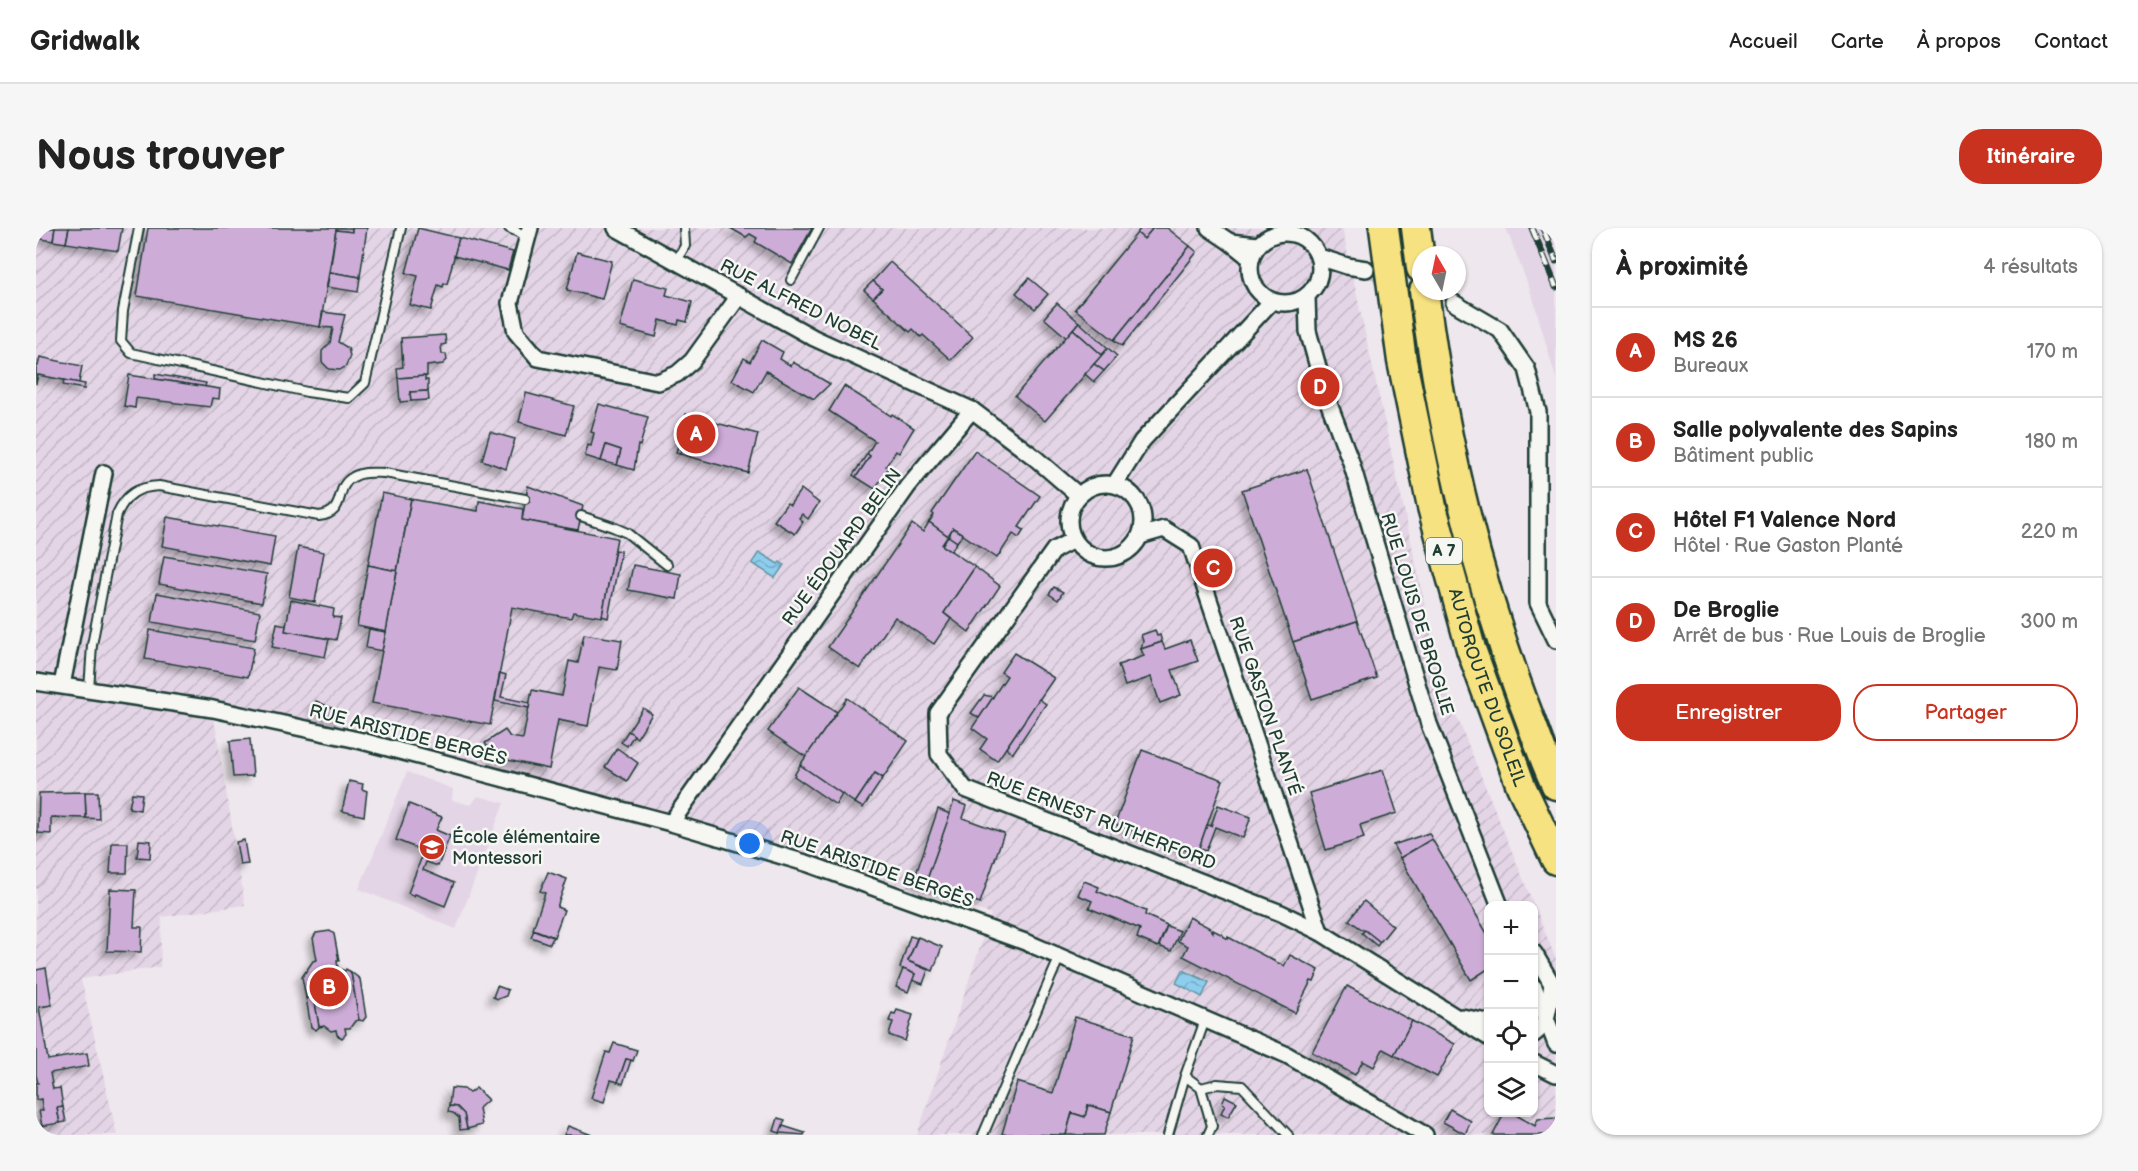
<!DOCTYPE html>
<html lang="fr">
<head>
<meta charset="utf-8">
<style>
  body { margin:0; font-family:"Balsamiq Sans",sans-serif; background:#f6f6f6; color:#222 }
  .controls { position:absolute; right:18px; bottom:18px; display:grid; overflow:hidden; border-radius:12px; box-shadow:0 2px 4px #0004 }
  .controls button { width:54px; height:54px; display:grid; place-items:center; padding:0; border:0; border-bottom:2px solid #e0e0e0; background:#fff; color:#222; font:30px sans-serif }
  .compass { position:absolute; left:1376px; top:18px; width:54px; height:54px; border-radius:50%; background:#fff; box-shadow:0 2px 4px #0004; rotate:351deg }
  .you { position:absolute; left:714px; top:616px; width:21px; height:21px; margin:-15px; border:4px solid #fff; border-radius:50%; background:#1a73e8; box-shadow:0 0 0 9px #1a73e833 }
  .badge { display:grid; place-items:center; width:39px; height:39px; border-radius:50%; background:#c8321e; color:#fff; font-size:20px; font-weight:700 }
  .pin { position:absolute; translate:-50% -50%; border:3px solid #fff; box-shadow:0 2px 6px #0006 }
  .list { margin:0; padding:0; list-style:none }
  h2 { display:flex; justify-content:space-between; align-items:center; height:78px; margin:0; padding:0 24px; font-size:26px }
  h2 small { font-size:20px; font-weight:400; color:#767676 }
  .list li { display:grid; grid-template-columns:39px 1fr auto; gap:18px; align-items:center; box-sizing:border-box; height:90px; padding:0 24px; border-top:2px solid #e0e0e0 }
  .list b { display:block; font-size:22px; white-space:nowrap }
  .list p { margin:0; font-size:20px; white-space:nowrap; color:#767676 }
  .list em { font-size:20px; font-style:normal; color:#767676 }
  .actions { display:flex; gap:12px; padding:18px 24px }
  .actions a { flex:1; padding:14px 0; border:2px solid #c8321e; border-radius:24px; text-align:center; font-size:21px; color:#c8321e }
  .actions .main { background:#c8321e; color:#fff }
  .icon { flex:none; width:33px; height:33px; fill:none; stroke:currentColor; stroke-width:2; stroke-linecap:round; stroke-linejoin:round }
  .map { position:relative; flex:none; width:1520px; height:907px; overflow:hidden; border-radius:24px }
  header { display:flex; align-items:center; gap:36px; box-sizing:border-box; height:84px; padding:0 30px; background:#fff; border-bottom:2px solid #e0e0e0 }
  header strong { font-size:28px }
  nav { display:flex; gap:33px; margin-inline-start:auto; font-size:21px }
  .intro { display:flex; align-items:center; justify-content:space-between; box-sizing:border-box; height:144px; padding:0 36px }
  h1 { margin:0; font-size:42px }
  .button { padding:15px 27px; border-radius:24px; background:#c8321e; color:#fff; font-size:21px; font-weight:700 }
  main { display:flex; gap:36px; padding:0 36px }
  aside { flex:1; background:#fff; border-radius:24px; box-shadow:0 2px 4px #0004 }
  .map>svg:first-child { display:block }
</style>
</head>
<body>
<header>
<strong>Gridwalk</strong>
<nav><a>Accueil</a><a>Carte</a><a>À propos</a><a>Contact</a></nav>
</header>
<div class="intro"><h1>Nous trouver</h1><a class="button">Itinéraire</a></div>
<main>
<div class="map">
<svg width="1520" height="907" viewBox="0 0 1520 907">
  <defs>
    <pattern id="industrial-furrows" width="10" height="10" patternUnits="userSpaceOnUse" patternTransform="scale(1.5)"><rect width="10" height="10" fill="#e4d5e6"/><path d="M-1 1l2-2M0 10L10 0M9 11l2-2" fill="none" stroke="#c3b8c6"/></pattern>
    <pattern id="water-waves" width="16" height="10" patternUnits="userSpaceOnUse" patternTransform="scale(1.5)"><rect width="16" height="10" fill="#8dceee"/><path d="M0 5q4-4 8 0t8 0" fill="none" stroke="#73a8c2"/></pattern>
    <filter id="shadow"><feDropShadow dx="-5.5" dy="5.5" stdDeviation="3" flood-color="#0004"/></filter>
  </defs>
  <rect width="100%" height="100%" fill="#eee7ed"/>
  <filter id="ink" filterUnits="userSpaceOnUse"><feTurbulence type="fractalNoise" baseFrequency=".0167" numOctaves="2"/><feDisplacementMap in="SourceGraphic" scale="12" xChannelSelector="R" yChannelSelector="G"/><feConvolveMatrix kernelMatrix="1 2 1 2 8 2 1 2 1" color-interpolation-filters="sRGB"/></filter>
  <g filter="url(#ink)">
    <!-- built -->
    <g fill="#e4d5e6">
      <polygon points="1470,0 1520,0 1520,151 1497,70"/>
      <polygon points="371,544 417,561 416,572 435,577 442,568 468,575 420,701 323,661"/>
    </g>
    <!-- industrial -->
    <path fill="url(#industrial-furrows)" fill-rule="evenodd" d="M 0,0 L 1306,0 L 1405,450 L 1520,731 L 1520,907 L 881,907 L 955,686 L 694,602 L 434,549 L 176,488 L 180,501 L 209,677 L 126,689 L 124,739 L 45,751 L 81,907 L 0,907 ZM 1452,678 L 1498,678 L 1498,884 L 1452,884 Z"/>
    <!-- water -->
    <g fill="url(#water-waves)" stroke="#6194a4" stroke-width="1.5">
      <polygon points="723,324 742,336 744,334 748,337 739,350 716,335"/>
      <polygon points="1147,742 1173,754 1166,769 1140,755"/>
    </g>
    <!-- building -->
    <g fill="#cdacd7" stroke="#1f3d34" stroke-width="1.5" filter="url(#shadow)">
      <polygon points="0,0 19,0 17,13 0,10"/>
      <polygon points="19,0 33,0 30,15 17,13"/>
      <polygon points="33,0 86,0 82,23 30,15"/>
      <polygon points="112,0 316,0 316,4 300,2 284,99 101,68"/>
      <polygon points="316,0 331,0 324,49 294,44 300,2 316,4"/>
      <polygon points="382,0 423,10 411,56 408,55 407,59 402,57 395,82 374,77 382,48 370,45"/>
      <polygon points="694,0 776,0 756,36 719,14 721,10 714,6 710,9"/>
      <polygon points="1105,0 1117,0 1108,11 1101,5"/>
      <polygon points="1117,0 1131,0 1154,18 1078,112 1039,81 1101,5 1108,11"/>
      <polygon points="423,10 477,24 472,42 418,28"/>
      <polygon points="1154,18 1161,24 1086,118 1078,112"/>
      <polygon points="541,24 576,33 566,71 531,62"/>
      <polygon points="854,34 937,109 915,132 887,107 885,109 877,101 874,104 837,70 846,61 837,53"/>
      <polygon points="294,44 324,49 322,64 291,59"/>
      <polygon points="993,50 1012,66 999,81 980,65"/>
      <polygon points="597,51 632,60 630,67 656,74 651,94 643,92 642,97 624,92 620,109 584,99"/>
      <polygon points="837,53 846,61 837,70 828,62"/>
      <polygon points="1021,75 1043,94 1030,109 1008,90"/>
      <polygon points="287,84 309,87 302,114 312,120 314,128 310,138 304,142 293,141 286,134 286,123 294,115 297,100 284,99"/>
      <polygon points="1043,94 1072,120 1066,127 1037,101"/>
      <polygon points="1037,101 1066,127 1009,193 979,168"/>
      <polygon points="409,107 410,116 405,117 406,126 410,126 411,132 407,136 391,138 391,148 362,150 361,140 367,139 365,110"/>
      <polygon points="726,112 747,124 744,131 755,138 757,134 794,156 778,171 730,143 718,164 696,152 708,130 714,134"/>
      <polygon points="1072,120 1081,128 1068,143 1058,136"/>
      <polygon points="4,129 46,138 43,155 2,147 0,156 0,138 2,138"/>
      <polygon points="1058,136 1068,143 1058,154 1049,146"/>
      <polygon points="119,146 170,155 169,159 119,151"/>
      <polygon points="93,147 184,161 183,171 176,170 174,179 100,170 99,180 88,178"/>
      <polygon points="389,148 389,152 392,152 392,163 374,164 375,173 364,174 362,150"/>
      <polygon points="28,152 49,156 48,161 27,157"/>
      <polygon points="808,158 855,188 856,186 878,200 863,225 860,223 850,238 853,239 839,261 820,249 834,228 831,226 839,213 793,183"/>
      <polygon points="392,163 393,172 375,173 374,164"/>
      <polygon points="490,165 538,178 530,207 483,194"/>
      <polygon points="563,176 612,189 604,218 602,217 598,242 581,237 585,222 570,217 565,233 549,228 552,217 555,218 558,205 555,204"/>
      <polygon points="650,186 654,188 644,226 640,225"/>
      <polygon points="654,188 722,206 712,245 644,226"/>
      <polygon points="454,204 479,211 470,241 446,232"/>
      <polygon points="570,217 585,222 581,237 565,233"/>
      <polygon points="939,223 1004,268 983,299 988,302 983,310 977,306 961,330 917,300 912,308 893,294 898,287 896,285"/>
      <polygon points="831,226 834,228 820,249 817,247"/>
      <polygon points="1271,241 1321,393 1257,414 1206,262"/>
      <polygon points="492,258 547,278 542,302 486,292"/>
      <polygon points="765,261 783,275 772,291 766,286 763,290 767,294 759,306 738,293 751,275 754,277"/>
      <polygon points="346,265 375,271 361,343 332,337"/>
      <polygon points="375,271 442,283 443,273 487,281 486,292 581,310 566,389 537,384 535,390 476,379 454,497 336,475"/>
      <polygon points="131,289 239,308 234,338 126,318"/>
      <polygon points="893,294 912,308 906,317 939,339 908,385 915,391 898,416 859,389 824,441 792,419 876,296 887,304"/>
      <polygon points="917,300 927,306 921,314 912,308"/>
      <polygon points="912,308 921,314 915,323 906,317"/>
      <polygon points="262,319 288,324 279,374 253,369"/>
      <polygon points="579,322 585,323 572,390 566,388"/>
      <polygon points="128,328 231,346 226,375 123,356"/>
      <polygon points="332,337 361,343 350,404 321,398"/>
      <polygon points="597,337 645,346 641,371 592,362"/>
      <polygon points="939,339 964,358 933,404 908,385"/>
      <polygon points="1018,359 1027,364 1022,372 1013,366"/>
      <polygon points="121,365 224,384 219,412 116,394"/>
      <polygon points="255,372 298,381 297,389 305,390 300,412 249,403"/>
      <polygon points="1321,393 1341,450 1276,471 1257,414"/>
      <polygon points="241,395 250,397 249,403 293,411 289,429 236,419"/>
      <polygon points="333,401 350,404 346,423 330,420"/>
      <polygon points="114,402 218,420 212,449 109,431"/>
      <polygon points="1119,402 1121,408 1124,407 1126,414 1105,421 1107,413 1105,407"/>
      <polygon points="548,406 586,412 581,442 563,439 552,498 522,492 513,541 458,529 449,515 469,502 474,509 487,511 496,462 526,468 533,433 542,435"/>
      <polygon points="1154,412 1162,433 1136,442 1145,467 1124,475 1115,449 1089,458 1082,437 1108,428 1105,421 1126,414 1129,421"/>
      <polygon points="978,425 1018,450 961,533 944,521 951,511 936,500 971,448 965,444"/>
      <polygon points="464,445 470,447 465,469 494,475 493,480 459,473"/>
      <polygon points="763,459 801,484 770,529 732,503"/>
      <polygon points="948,467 957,469 943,490 935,485"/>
      <polygon points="811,470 872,513 847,550 839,545 819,575 764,537"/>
      <polygon points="1003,471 1010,476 977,525 970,520"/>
      <polygon points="280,473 307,485 304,492 277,480"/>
      <polygon points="607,480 616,486 601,510 592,503"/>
      <polygon points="592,503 598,507 591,518 585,514"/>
      <polygon points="214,511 217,548 197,549 194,513"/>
      <polygon points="581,520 602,535 591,553 569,539"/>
      <polygon points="1106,522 1187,552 1161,626 1079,596"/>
      <polygon points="764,537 806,566 800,577 758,548"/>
      <polygon points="1347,542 1361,585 1324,597 1328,610 1290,622 1273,565"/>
      <polygon points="839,545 847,550 827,580 819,575"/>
      <polygon points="313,553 327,556 326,561 331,563 328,588 306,583"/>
      <polygon points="49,564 62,564 63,591 50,590"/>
      <polygon points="49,564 50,590 15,589 15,606 2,605 3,565"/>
      <polygon points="96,565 106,566 104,582 93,580"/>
      <polygon points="918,573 931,578 927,590 968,605 944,675 889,657"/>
      <polygon points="373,576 406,589 400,602 414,608 402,638 390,634 387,642 418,655 409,678 379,666 378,668 372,665 388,623 360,612"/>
      <polygon points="1182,577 1215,589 1207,610 1179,599 1170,623 1163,620 1171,597 1175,598"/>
      <polygon points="902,581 914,586 889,657 878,652"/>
      <polygon points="1393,605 1396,611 1364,630 1357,617"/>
      <polygon points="1396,611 1452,707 1452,741 1435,752 1364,630"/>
      <polygon points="103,612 115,613 114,630 101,629"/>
      <polygon points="208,612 212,636 204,637 200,614"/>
      <polygon points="76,615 92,615 91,645 74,645"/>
      <polygon points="512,644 531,651 521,679 528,682 518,709 497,701 509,665 504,663"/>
      <polygon points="1048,653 1063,659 1061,663 1110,683 1109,687 1131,697 1122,719 1101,710 1104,701 1053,680 1056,673 1042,667"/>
      <polygon points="74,661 100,662 98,699 106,699 105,724 71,723"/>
      <polygon points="1328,673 1357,698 1344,714 1313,692"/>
      <polygon points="1153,689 1174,700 1177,704 1177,702 1187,707 1187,708 1192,711 1192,709 1248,738 1254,727 1283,742 1278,754 1275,753 1259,785 1147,728 1152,718 1142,713"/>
      <polygon points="1131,698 1144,703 1135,723 1123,718"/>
      <polygon points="498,702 517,709 514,716 495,709"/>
      <polygon points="1329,702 1344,714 1341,718 1326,705"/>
      <polygon points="294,703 298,706 303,733 301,733 302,740 309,743 310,741 315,744 323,792 319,793 314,800 309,800 310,806 306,810 301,807 300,802 295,803 288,798 283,799 278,769 270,770 266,749 277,733 281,732 277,710 280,705"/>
      <polygon points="874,708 881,710 872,733 892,742 887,756 876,752 879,746 864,740"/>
      <polygon points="882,709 906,719 897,743 872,733"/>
      <polygon points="10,740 16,777 3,779 12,832 51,825 53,838 14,845 17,861 24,860 27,879 21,880 24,895 6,898 3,883 7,883 5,871 0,872 0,855 2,855 0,847 0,742"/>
      <polygon points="867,741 879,746 872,764 860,759"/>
      <polygon points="315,744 324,751 330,789 327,793 323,792"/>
      <polygon points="461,758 472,762 470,768 462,771 457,769"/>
      <polygon points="1311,758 1376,793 1358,827 1347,821 1338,839 1327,833 1319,847 1276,824"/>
      <polygon points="278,769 283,799 280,802 275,799 270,770"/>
      <polygon points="861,782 877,787 869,813 853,807 857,794 853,793 856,785 859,786"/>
      <polygon points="1039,789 1098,807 1075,884 1052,877 1049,889 1036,885 1030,907 966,906 981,854 1017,865"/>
      <polygon points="1376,793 1419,816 1401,849 1358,827"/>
      <polygon points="578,815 601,822 597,833 590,831 582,854 575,852 568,874 555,870 570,824 574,825"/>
      <polygon points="590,831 595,832 587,856 582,854"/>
      <polygon points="415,860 428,861 433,865 440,860 452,872 443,880 446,897 431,901 428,886 421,879 413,878"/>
      <polygon points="1189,868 1201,874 1192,889 1185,885 1189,877 1186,875"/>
      <polygon points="1052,877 1075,884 1068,907 1030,907 1036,885 1049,889"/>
      <polygon points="413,878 421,879 428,886 431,901 424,902 423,890 417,885 412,884"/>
      <polygon points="27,879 30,894 24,895 21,880"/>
      <polygon points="1414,881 1435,893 1429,906 1407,894"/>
      <polygon points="1469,884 1475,884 1499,898 1502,891 1520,890 1520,907 1457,907"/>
      <polygon points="742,890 749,892 744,905 738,903"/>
      <polygon points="532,898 556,907 528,907"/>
      <polygon points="747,898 769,905 768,907 744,905"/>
    </g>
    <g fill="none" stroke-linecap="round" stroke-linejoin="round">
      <!-- minor-tunnel -->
      <g stroke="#c5c5c8" stroke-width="15" stroke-dasharray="15 8" stroke-linecap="butt">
        <polyline points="1330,41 1385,62"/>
        <polyline points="1387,63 1418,75"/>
      </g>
      <defs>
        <g id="service">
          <polyline points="103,0 87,83 85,113 95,125 271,164 313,170 329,155 365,0"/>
          <polyline points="473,0 491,8"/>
          <polyline points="640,33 649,18 648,0"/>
          <polyline points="755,52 783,0"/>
          <polyline points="545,288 577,299 591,305 631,337"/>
          <path d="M 53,462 L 56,417 L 81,286 C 90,266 102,259 123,258 L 283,288 C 312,285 297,259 317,249 C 327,243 338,245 349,245 L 489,271"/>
          <polyline points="1149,848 1165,860 1176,898 1172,907"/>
          <polyline points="1165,860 1181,856 1206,858 1252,907"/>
          <polyline points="947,907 1024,728"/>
          <polyline points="1132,907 1149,848 1169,792"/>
        </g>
        <g id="minor">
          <polyline points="494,0 474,75 480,104 502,130 622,154 641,146 656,133 703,68"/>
          <polyline points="580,0 778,110 936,182 998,229 1042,267"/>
          <polyline points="1173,0 1194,14"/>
          <circle cx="1249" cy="40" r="35"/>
          <polyline points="1283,29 1311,38 1330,41"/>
          <polyline points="1214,30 1194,14 1221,17"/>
          <polyline points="1271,69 1272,103 1290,168 1315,234 1393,496 1464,678"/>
          <polyline points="1418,75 1464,102 1491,141 1502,184 1502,375 1520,412"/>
          <circle cx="1070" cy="293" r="37"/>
          <polyline points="1079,256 1106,213 1235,74"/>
          <polyline points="1104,308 1128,301 1155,318 1284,704"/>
          <polyline points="1037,312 1018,322 902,485 903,526 929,561 1245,685 1284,704 1452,809"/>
          <polyline points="0,454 177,481 322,512 635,595 773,636 992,715 1251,827 1389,907"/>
          <polyline points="26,457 68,245"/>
          <polyline points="635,595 872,258 936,182"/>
          <polyline points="1498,725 1520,763"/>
          <polyline points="1498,759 1520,816"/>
          <polyline points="1426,789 1452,794"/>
          <path d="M 1498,806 C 1514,795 1513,774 1516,756"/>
          <polyline points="1498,835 1520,846"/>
        </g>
        <g id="motorway">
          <path id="s1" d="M 1348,0 L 1366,133 L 1396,279 L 1435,421 L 1485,558 L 1520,632"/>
          <polyline points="1380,0 1385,40"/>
          <path d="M 1388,63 C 1406,202 1438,341 1487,473 C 1498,501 1507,530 1520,557"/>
        </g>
      </defs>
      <!-- service casing -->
      <use href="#service" stroke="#1f3d34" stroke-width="12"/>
      <!-- minor casing -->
      <use href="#minor" stroke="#1f3d34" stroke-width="20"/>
      <!-- motorway casing -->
      <use href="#motorway" stroke="#1f3d34" stroke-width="33"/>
      <!-- service -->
      <use href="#service" stroke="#f6f6f2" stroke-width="8"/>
      <!-- minor -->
      <use href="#minor" stroke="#f6f6f2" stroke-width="15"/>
      <!-- motorway -->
      <use href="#motorway" stroke="#f7e281" stroke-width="28"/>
      <defs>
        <g id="rail">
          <polyline points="1496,0 1520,59"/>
          <polyline points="1507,0 1520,33"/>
        </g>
      </defs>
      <!-- rail casing -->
      <use href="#rail" stroke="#1f3d34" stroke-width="7"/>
      <!-- rail -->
      <use href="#rail" stroke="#f6f6f2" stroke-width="4.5" stroke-dasharray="14" stroke-linecap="butt"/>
    </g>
  </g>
  <!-- icons -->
  <defs>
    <symbol id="school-disc" viewBox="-11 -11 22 22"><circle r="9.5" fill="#c8321e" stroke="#f6f6f2"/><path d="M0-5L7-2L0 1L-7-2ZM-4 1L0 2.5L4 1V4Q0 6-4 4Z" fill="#fff"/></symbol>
  </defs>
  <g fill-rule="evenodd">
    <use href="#school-disc" x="381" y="604" width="30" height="30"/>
  </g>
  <g text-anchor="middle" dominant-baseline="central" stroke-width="5" stroke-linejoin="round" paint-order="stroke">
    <!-- shield labels -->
    <rect fill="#f6f6f2" stroke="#60746d" stroke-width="1.5" x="1390" y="310" width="36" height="26" rx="4.5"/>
    <g font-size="16" font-weight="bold" fill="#1f3d34">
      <text x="1408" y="323">A 7</text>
    </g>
    <!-- street labels -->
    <g font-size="18" fill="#1f3d34" stroke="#f6f6f2">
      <text transform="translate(765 77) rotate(27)">RUE ALFRED NOBEL</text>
      <text transform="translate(806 319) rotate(-54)">RUE ÉDOUARD BELIN</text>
      <text transform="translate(1381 386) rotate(73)">RUE LOUIS DE BROGLIE</text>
      <text stroke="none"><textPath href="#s1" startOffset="472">AUTOROUTE DU SOLEIL</textPath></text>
      <text transform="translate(1229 478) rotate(71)">RUE GASTON PLANTÉ</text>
      <text transform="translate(372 507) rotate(14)">RUE ARISTIDE BERGÈS</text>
      <text transform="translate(1065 593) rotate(21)">RUE ERNEST RUTHERFORD</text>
      <text transform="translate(841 641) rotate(19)">RUE ARISTIDE BERGÈS</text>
    </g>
    <!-- poi labels -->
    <g font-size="18" fill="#1f3d34" stroke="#f6f6f2" text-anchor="start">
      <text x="416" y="609">École élémentaire<tspan x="416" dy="21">Montessori</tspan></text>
    </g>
  </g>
</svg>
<div class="controls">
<button>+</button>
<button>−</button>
<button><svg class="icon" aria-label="locate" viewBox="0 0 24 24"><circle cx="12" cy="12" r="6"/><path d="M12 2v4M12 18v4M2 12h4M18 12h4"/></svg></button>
<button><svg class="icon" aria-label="layers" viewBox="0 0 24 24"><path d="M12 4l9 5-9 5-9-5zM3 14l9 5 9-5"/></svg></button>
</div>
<svg class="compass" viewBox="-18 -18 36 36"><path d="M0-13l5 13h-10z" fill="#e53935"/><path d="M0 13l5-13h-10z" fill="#767676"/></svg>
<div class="you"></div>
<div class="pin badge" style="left:660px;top:206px">A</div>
<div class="pin badge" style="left:293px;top:759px">B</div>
<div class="pin badge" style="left:1177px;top:340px">C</div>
<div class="pin badge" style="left:1284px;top:159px">D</div>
</div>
<aside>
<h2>À proximité<small>4 résultats</small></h2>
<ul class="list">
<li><span class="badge">A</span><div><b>MS 26</b><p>Bureaux</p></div><em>170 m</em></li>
<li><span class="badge">B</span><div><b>Salle polyvalente des Sapins</b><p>Bâtiment public</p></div><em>180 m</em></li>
<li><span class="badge">C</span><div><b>Hôtel F1 Valence Nord</b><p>Hôtel · Rue Gaston Planté</p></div><em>220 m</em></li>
<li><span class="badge">D</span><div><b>De Broglie</b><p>Arrêt de bus · Rue Louis de Broglie</p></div><em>300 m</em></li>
</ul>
<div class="actions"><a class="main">Enregistrer</a><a>Partager</a></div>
</aside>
</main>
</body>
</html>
